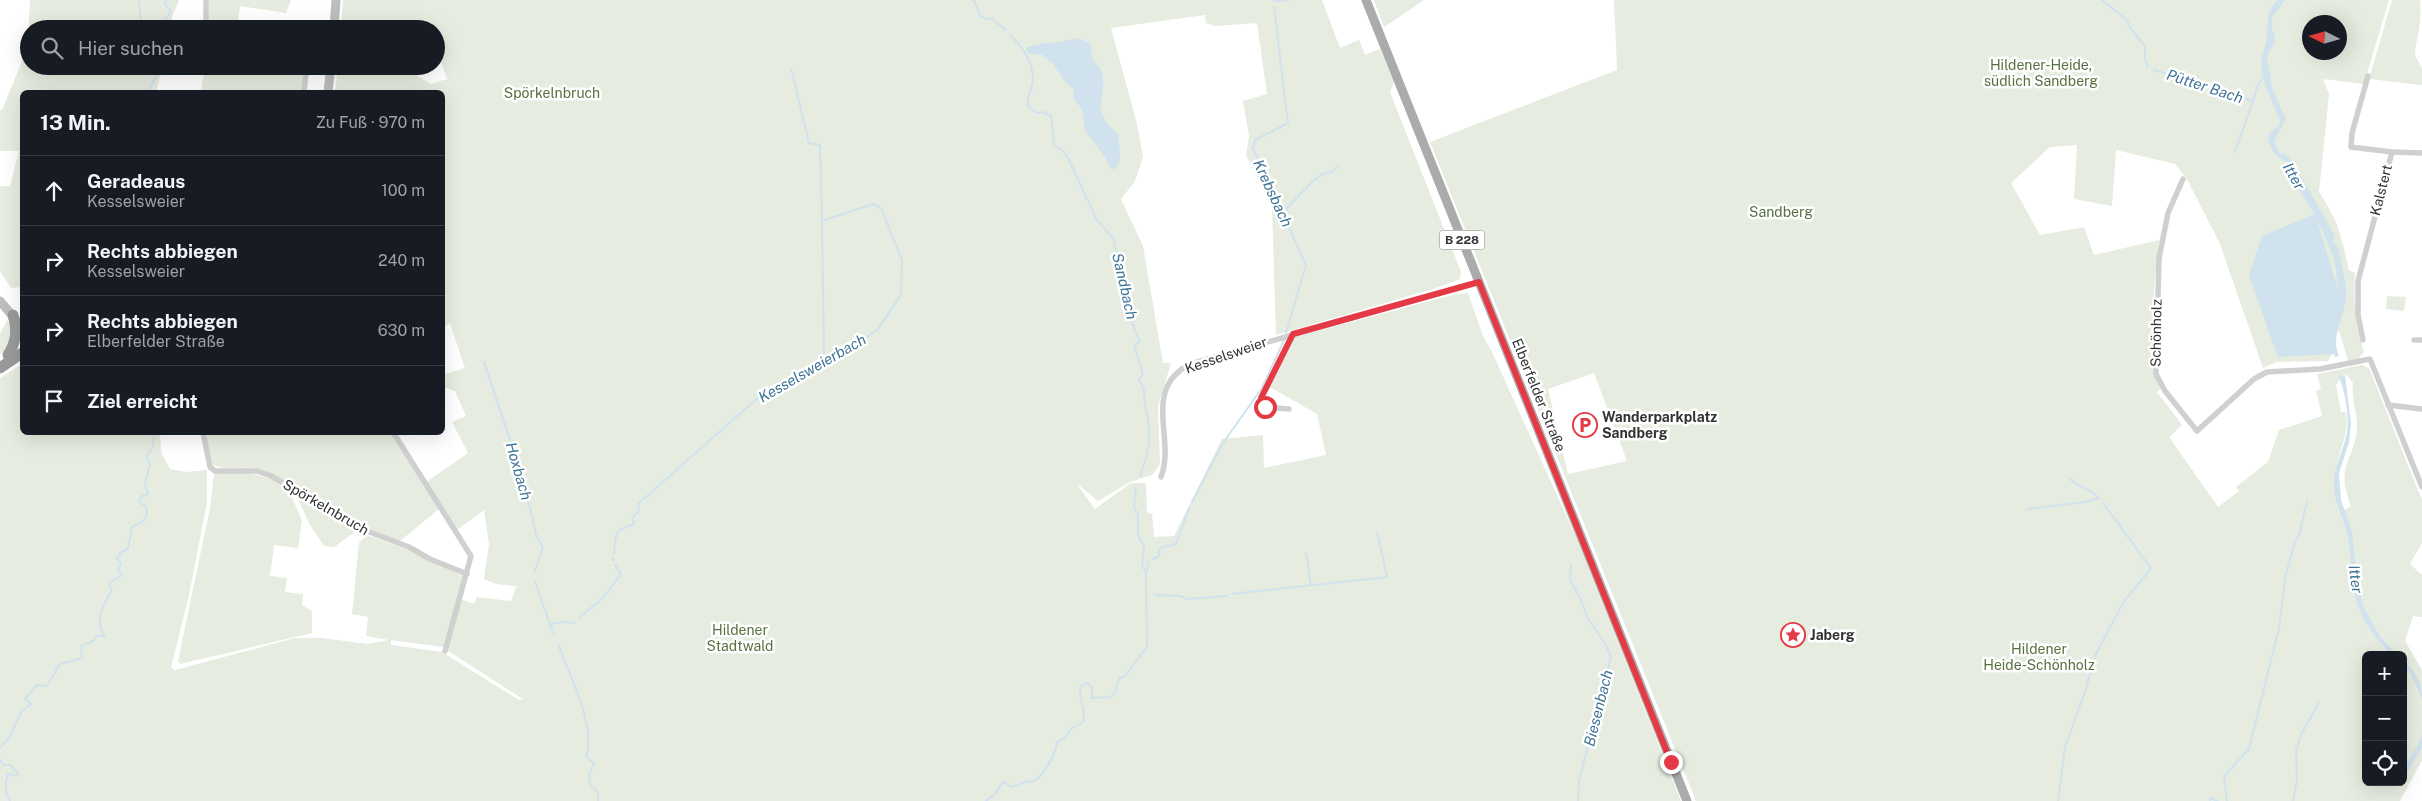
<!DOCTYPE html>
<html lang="de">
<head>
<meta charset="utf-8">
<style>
  body { margin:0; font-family:"Public Sans",sans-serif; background:#242831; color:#f1f3f6 }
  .controls { position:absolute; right:15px; bottom:15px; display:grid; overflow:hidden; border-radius:8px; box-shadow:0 5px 20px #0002 }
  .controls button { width:45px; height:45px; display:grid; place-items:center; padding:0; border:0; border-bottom:1px solid #363941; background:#171b24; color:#f1f3f6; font:25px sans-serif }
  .compass { position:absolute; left:2302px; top:15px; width:45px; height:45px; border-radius:50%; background:#171b24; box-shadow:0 5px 20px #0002; rotate:275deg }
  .stop { position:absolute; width:15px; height:15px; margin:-11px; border:4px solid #e63946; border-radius:50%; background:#fff }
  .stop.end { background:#e63946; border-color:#fff; box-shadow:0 1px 5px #0008 }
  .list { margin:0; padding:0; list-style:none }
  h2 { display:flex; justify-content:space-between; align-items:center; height:65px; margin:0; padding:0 20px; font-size:21px }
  h2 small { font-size:16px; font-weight:400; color:#9ea1a6 }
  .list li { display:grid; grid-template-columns:32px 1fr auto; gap:15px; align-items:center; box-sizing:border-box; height:70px; padding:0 20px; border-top:1px solid #363941 }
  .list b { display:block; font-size:19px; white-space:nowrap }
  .list p { margin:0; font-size:16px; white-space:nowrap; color:#9ea1a6 }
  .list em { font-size:16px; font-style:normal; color:#9ea1a6 }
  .icon { flex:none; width:28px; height:28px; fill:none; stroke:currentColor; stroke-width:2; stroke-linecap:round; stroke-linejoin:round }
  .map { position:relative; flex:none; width:2422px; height:801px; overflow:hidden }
  .search { position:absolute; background:#171b24; box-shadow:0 5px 20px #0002; left:20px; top:20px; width:425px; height:55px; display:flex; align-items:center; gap:12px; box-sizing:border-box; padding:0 18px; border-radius:28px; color:#9ea1a6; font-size:19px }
  .panel { position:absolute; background:#171b24; box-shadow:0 5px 20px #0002; left:20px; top:90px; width:425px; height:345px; border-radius:8px }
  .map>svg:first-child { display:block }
</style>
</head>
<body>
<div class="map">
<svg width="2422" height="801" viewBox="0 0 2422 801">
  <rect width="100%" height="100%" fill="#fff"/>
  <!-- green -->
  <g fill="#e6ecdf" fill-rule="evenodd">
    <polygon points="30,0 179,0 169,25 171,29 29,29 29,66 163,66 156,92 22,92 22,287 11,288 0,271 0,186 10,186 19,151 0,151 0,110 2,110 21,64 28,37"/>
    <polygon points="208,0 291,0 286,13 240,6 237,29 208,29"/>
    <polygon points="343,0 1322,0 1340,48 1359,40 1365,55 1380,49 1394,82 1390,92 1461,272 1460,279 1436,288 1276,335 1272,207 1246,155 1249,136 1243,101 1267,94 1257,23 1215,26 1206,23 1205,15 1111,28 1137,124 1143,157 1135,181 1121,199 1143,246 1163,363 1171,363 1158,406 1160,464 1152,475 1130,482 1098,501 1076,483 1095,509 1131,483 1146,483 1147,512 1152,514 1154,537 1174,536 1222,439 1263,435 1264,468 1326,455 1317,414 1270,387 1292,338 1452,295 1468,293 1483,336 1492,352 1576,537 1681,801 0,801 0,378 22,364 22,432 160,433 161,452 170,469 186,472 207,470 207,502 189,595 171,668 175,670 295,638 322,638 367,644 389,640 366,636 368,617 352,614 359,543 365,537 370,536 409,550 465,577 443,647 391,640 391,645 442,652 519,700 523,699 445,649 461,599 474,604 477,597 511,601 516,587 522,587 496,584 484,579 489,545 484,510 457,530 425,483 468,453 452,422 466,416 455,391 443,387 443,375 465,368 450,323 443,327 442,92 335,92 338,66 408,66 409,71 431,84 447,79 441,61 436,56 436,29 341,29"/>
    <polygon points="1374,0 1424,0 1384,27"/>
    <path d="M 1614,0 L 2389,0 L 2364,84 L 2323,79 L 2329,94 L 2319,192 C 2339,222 2341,236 2349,270 L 2355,273 C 2353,301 2356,325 2364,352 L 2358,359 L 2348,361 L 2340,333 L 2332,324 L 2334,354 L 2331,355 L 2328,361 L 2276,362 L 2263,368 L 2220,244 L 2187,179 L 2175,164 L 2116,150 L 2112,206 L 2074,199 L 2077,145 L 2050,147 L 2011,183 L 2040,235 L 2084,227 L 2094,255 L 2159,240 C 2155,268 2146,366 2161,388 L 2157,392 L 2182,425 L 2169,437 L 2218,507 L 2239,491 L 2236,487 L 2268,462 L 2279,430 L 2322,416 L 2316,391 L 2321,389 L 2317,374 L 2362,365 L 2369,368 L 2422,500 L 2422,543 L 2410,564 L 2422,575 L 2422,617 L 2413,616 L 2405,641 L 2422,670 L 2422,760 L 2400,801 L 1696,801 L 1430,142 L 1617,70 ZM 2310,22 L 2340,22 L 2340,52 L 2310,52 ZM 1594,373 L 1627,461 L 1568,474 L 1548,389 ZM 2347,375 L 2353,383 C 2351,397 2356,409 2357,423 C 2358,459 2333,463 2351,506 L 2340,513 C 2338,499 2334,483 2336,470 C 2339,448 2349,437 2346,412 L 2341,412 L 2336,385 L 2342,376 ZM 2366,655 L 2403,655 L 2403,782 L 2366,782 Z"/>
    <path d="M 2392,0 L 2420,0 C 2422,18 2418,33 2415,51 C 2414,58 2420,62 2422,69 C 2422,73 2422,80 2422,85 L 2369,79 Z"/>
    <polygon points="205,66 272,66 304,75 302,92 201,92"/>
    <polygon points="2387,296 2406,297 2404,311 2386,309"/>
    <polygon points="7,320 13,330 12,343 0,355 0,334"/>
    <path d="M 205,432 L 391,433 L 439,509 L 400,541 L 362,527 L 334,547 L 324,546 L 309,523 L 298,499 L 306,494 C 291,486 274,474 257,469 C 241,465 225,472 211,464 Z"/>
    <polygon points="243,471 271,479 289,491 302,520 298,548 274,545 270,576 287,578 285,592 303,594 302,605 312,611 312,633 180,664 178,661 210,508 214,474"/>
  </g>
  <!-- water -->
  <g fill="#cfe2ee" fill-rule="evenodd">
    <path d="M 2278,0 L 2285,0 L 2272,18 L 2272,29 L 2275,35 L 2275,41 L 2267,57 L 2272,88 L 2286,119 L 2274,141 L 2279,153 L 2286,155 L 2293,162 L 2335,236 L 2333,241 L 2338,247 C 2341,263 2347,282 2346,298 C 2344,319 2330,335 2339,356 L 2335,357 L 2334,354 L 2278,357 L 2249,276 L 2262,236 L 2315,214 L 2294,183 L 2287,162 C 2275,156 2269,149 2268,135 L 2280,124 L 2280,120 C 2272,101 2259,79 2262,58 C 2263,50 2267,43 2267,35 C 2268,21 2266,11 2278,0 ZM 2316,216 L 2334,258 L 2339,293 Z"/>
    <path d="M 1078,38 L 1091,44 C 1089,65 1101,63 1103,76 C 1105,106 1090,109 1118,134 C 1119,145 1123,160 1115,169 L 1111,169 L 1105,157 L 1085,130 L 1082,109 L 1073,98 L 1074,89 L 1066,83 L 1053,64 L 1041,54 L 1028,54 L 1026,47 C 1044,42 1061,43 1078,38 Z"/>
    <path d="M 2345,376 L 2351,423 L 2349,442 L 2339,473 L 2341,500 L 2352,531 L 2358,588 L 2364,608 L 2381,638 L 2398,655 L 2392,655 C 2374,636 2358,617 2354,590 C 2350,571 2352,552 2347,533 C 2343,517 2334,503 2334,485 C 2333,469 2342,454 2346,437 C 2350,420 2346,394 2339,377 Z"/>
    <path d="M 2403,660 C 2416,673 2422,681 2422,699 L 2411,674 L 2403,666 Z"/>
    <path d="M 2422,734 L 2422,748 L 2403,779 C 2403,761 2418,752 2422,734 Z"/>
  </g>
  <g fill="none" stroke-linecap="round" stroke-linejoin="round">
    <!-- stream -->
    <g stroke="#cfe2ee" stroke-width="2">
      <polyline points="139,0 142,29"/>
      <polyline points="972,0 975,2 980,16 987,19 992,19 1006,30"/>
      <polyline points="2102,0 2127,20 2130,28 2145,46 2145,60 2148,68"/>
      <polyline points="1274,1 1288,0"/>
      <polyline points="1274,7 1288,123 1255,140 1253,148 1306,265 1286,333"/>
      <polyline points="163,29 162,24 171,11 164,3 167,0"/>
      <path d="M 1010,35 C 1022,47 1033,61 1033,79 C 1033,87 1027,95 1028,103 C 1028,108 1033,111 1038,113 L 1043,112 L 1051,116 L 1054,145 L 1062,150 L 1069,160 L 1096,218 L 1114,240 L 1115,248 L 1121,257 L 1120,268 L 1126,283 L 1123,286 C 1125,304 1133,326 1140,342 L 1134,345 L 1143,374 L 1139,379 C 1148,395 1142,393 1145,405 C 1152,433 1150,450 1140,476"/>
      <polyline points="2154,70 2253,101 2258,84 2263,78 2266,79"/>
      <polyline points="148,92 161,66"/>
      <polyline points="2235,152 2253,101"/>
      <polyline points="1283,212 1312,182 1322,174 1332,172 1337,167"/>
      <polyline points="822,221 824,360"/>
      <polyline points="484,362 522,476 537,538 543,547 534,573"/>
      <polyline points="1192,502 1223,443 1262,388 1284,340"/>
      <path d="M 2027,509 L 2086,502 L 2099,498 C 2090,488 2079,488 2070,479"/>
      <polyline points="1306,553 1311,585"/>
      <polyline points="614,554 615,540 619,530 634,524 632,518 639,511 638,504 762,394 787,384 824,360 864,339 878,329 901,295 902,260 881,208 873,204 822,221 820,145 809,143 791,68"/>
      <polyline points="612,558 614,561"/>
      <polyline points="1153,559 1159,556 1160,548 1176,544 1189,508"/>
      <polyline points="1571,565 1570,580 1580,598 1588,619 1606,645 1611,657 1579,781 1578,801"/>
      <polyline points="1146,573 1149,562"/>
      <polyline points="535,582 554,635"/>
      <polyline points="1232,594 1387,577 1377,532"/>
      <polyline points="1155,595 1180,596 1187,599 1227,596"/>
      <polyline points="579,618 604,597 621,574 615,565"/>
      <polyline points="550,624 565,622 574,623"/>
      <path d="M 558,644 C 568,671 597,729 586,756 L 594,764 L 589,775 L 590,785 L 598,792 L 598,801"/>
      <path d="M 0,748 L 9,738 L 21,712 L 31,704 L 25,699 L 37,685 L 47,686 L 60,664 L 82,658 L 81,646 L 93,641 L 97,636 L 105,636 C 94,621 103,605 112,590 L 109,583 L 122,575 L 118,570 L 121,564 L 117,559 L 121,552 L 128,549 L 132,527 L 145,520 L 147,512 L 145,506 L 139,502 L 142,496 L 148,494 L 145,484 L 150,464 L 146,458 L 153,447 L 154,432"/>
      <path d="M 0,759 L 3,765 L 10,765 L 18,773 L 16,776 L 8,774 C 4,785 5,791 10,801"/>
      <path d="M 986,801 L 996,793 L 1003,782 L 1012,787 L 1028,781 L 1033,782 C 1045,773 1055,756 1057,742 L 1065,738 L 1071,729 L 1083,722 C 1087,710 1077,698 1081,686 L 1086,683 C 1095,687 1091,691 1092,698 L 1111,697 L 1115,693 L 1119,678 L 1124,677 L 1147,647 L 1146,573 L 1142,565 L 1144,546 L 1138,535 L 1138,515 L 1134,507 L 1136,487"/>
      <polyline points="2058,801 2065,747 2086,689 2095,656 2124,601 2150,570 2150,567 2103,503"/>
      <polyline points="2210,801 2210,798 2218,801"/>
      <polyline points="2227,801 2224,776 2249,749 2279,628 2285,578 2295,542 2299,535 2307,502"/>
      <polyline points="2293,801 2297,781 2296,751 2301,735 2319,702"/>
    </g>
    <!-- street -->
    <g stroke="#d0d0d0" stroke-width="5.5">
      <polyline points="206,29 206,0"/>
      <polyline points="278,66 306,73"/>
      <polyline points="2368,76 2352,133 2351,147 2392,152 2422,153"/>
      <polyline points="304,92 306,73 331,68"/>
      <polyline points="2183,179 2168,213 2159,258 2156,374 2165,391 2197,431 2254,379 2267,372 2320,369 2370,359 2422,487"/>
      <polyline points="2363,340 2358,315 2358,281 2392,152"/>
      <polyline points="2414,340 2422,340"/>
      <polyline points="2388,405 2422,409"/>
      <polyline points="1289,409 1265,407 1261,398 1293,334"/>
      <polyline points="203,432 210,467 215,471 257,471 271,476 364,530 409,547 430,559 467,574"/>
      <polyline points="393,432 471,556 445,651"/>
      <path d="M 1161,477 C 1176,438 1141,390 1190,364 L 1479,282"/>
    </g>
    <!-- secondary -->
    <g stroke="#bdbdbd" stroke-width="9">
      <polyline points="334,29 336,0"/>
      <polyline points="328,92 331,66"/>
      <polyline points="0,301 22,327"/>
    </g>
    <!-- primary -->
    <polyline stroke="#ababab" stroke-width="9" points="1366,0 1687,801"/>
    <!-- highway -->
    <g stroke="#9a9a9a" stroke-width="11">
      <path d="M 8,355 C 16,342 18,331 13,315"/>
      <polyline points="0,368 22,353"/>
    </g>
  </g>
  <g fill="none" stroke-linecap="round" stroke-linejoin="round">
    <!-- route -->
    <polyline stroke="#e63946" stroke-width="6" points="1265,407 1261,398 1293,334 1479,282 1671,762"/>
  </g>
  <!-- icons -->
  <defs>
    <symbol id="parking-ring" viewBox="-11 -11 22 22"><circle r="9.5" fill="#fff" stroke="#e63946" stroke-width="1.5"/><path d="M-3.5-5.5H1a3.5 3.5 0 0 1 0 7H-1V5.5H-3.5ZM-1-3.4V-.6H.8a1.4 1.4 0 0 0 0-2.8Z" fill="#e63946"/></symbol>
    <symbol id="sight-ring" viewBox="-11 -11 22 22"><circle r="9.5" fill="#fff" stroke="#e63946" stroke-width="1.5"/><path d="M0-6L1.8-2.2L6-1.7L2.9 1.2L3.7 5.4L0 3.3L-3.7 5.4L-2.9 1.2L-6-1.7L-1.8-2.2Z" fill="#e63946"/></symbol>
  </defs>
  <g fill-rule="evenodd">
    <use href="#parking-ring" x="1571" y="411" width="28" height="28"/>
    <use href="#sight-ring" x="1779" y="621" width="28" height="28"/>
  </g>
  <g text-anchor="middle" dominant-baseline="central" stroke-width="5" stroke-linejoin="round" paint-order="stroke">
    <!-- shield labels -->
    <rect fill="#fff" stroke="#707070" stroke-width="1" x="1439.5" y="230.5" width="45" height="19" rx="4"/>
    <g font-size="12" font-weight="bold" fill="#333">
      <text x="1462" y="240">B 228</text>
    </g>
    <!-- park labels -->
    <g font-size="14" fill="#56703f" stroke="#fff">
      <text x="2041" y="65">Hildener-Heide,<tspan x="2041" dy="16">südlich Sandberg</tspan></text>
      <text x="552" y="93">Spörkelnbruch</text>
      <text x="1781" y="212">Sandberg</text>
      <text x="740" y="630">Hildener<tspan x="740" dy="16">Stadtwald</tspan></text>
      <text x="2039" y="649">Hildener<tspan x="2039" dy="16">Heide-Schönholz</tspan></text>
    </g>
    <!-- street labels -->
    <g font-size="14" fill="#333" stroke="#fff">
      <text transform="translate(2381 190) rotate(-76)">Kalstert</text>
      <text transform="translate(2156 333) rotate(-89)">Schönholz</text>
      <text transform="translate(1226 355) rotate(-19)">Kesselsweier</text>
      <text transform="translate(1539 395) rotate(68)">Elberfelder Straße</text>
      <text transform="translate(326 507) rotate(30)">Spörkelnbruch</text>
    </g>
    <!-- poi labels -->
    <g font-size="14" font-weight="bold" fill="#333" stroke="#fff" text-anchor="start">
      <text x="1602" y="417">Wanderparkplatz<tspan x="1602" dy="16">Sandberg</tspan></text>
      <text x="1810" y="635">Jaberg</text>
    </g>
    <!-- water labels -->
    <g font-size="15" font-style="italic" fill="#3f7597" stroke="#fff">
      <text transform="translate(2205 86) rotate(18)">Pütter Bach</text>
      <text transform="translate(2294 176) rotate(60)">Itter</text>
      <text transform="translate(1273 193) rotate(65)">Krebsbach</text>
      <text transform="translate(1125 286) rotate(77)">Sandbach</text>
      <text transform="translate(812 368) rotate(-30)">Kesselsweierbach</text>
      <text transform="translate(519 471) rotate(74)">Hoxbach</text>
      <text transform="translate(2356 579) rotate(82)">Itter</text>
      <text transform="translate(1598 708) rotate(-76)">Biesenbach</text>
    </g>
  </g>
</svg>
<div class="controls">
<button>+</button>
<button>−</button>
<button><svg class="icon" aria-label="locate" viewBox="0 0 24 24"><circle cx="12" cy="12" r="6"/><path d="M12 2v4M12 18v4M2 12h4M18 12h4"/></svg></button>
</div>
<svg class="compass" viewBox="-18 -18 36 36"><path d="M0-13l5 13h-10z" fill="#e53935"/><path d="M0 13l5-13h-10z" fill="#9ea1a6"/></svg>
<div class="stop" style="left:1265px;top:407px"></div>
<div class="stop end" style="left:1671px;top:762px"></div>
<div class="search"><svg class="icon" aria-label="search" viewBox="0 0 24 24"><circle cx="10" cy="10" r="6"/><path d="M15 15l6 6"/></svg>Hier suchen</div>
<section class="panel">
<h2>13 Min.<small>Zu Fuß · 970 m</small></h2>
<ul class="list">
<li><svg class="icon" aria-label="ahead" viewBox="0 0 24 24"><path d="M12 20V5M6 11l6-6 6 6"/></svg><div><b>Geradeaus</b><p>Kesselsweier</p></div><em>100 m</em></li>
<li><svg class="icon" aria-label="right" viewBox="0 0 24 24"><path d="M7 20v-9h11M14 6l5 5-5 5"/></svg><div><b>Rechts abbiegen</b><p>Kesselsweier</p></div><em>240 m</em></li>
<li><svg class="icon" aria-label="right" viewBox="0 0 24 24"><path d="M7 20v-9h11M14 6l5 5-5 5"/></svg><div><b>Rechts abbiegen</b><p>Elberfelder Straße</p></div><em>630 m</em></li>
<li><svg class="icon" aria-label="arrive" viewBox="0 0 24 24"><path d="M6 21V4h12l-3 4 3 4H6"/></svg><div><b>Ziel erreicht</b></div></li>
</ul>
</section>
</div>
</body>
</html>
